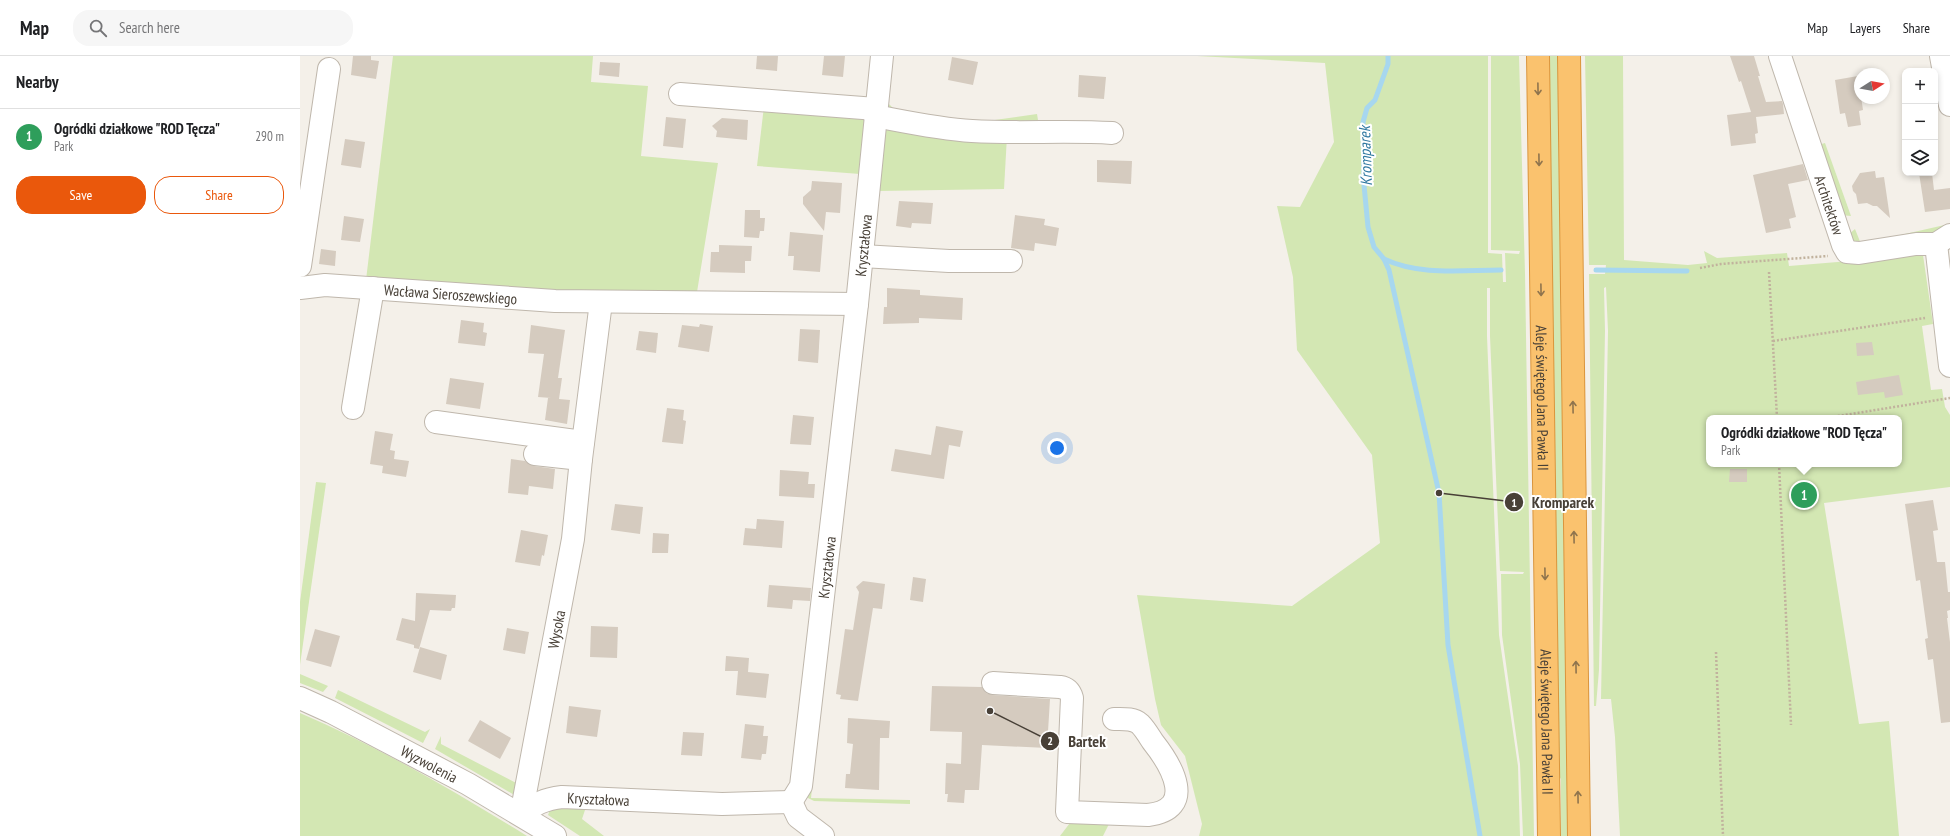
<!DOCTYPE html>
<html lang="en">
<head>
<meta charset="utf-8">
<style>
  body { margin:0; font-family:"PT Sans Narrow",sans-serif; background:#f6f6f6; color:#202124 }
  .controls { position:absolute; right:12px; top:12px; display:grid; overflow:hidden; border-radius:8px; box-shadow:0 2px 6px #0003 }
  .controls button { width:36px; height:36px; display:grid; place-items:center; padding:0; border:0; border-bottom:1px solid #e0e0e0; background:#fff; color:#202124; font:20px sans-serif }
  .compass { position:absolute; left:1554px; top:12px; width:36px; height:36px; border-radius:50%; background:#fff; box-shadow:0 2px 6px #0003; rotate:79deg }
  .you { position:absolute; left:757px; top:392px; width:14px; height:14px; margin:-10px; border:3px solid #fff; border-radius:50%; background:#1a73e8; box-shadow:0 0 0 6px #1a73e833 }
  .badge { display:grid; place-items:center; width:26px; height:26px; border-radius:50%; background:#ea580c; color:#fff; font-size:13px; font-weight:700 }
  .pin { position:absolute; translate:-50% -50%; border:2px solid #fff; box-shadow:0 1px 4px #0006 }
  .popup { position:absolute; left:1406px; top:359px; width:196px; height:52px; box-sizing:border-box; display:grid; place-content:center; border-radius:8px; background:#fff; filter:drop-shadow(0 1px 3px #0005); font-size:13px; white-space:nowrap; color:#757577 }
  .popup b { font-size:15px; color:#202124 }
  .popup::after { content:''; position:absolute; left:50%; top:100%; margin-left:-8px; border:8px solid transparent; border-top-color:#fff }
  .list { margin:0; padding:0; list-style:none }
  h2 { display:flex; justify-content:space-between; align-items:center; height:52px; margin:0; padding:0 16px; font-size:17px }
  h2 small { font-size:13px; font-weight:400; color:#757577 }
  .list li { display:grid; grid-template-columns:26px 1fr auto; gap:12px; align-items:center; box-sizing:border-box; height:56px; padding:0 16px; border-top:1px solid #e0e0e0 }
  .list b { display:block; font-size:15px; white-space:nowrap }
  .list p { margin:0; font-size:13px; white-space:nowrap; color:#757577 }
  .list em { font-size:13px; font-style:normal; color:#757577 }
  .actions { display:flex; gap:8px; padding:12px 16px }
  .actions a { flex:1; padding:9px 0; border:1px solid #ea580c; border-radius:16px; text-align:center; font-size:14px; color:#ea580c }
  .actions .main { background:#ea580c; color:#fff }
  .icon { flex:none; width:22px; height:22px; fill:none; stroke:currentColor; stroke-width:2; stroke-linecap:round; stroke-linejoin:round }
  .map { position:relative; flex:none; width:1650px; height:780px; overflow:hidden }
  header { display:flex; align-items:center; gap:24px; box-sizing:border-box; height:56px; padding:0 20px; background:#fff; border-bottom:1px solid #e0e0e0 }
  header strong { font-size:19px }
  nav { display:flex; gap:22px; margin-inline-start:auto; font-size:14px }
  .search { width:280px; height:36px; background:#f6f6f6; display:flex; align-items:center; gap:10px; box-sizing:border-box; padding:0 14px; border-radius:16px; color:#757577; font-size:15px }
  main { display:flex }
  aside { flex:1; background:#fff }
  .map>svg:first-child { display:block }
</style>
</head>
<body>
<header>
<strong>Map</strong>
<div class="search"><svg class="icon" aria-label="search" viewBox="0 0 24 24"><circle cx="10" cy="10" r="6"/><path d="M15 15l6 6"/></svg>Search here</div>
<nav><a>Map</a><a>Layers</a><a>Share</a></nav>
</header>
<main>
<aside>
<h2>Nearby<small></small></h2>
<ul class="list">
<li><span class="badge" style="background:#2e9e5b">1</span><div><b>Ogródki działkowe &quot;ROD Tęcza&quot;</b><p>Park</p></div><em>290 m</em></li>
</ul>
<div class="actions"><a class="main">Save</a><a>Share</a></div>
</aside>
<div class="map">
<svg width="1650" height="780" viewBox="0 0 1650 780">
  <rect width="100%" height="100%" fill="#f4f0e9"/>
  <!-- green -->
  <g fill="#d3e7b3" fill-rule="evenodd">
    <polygon points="93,0 293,0 291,26 348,30 341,100 418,107 397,236 300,237 66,224"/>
    <polygon points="897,0 1188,0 1188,197 1202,198 1203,226 1206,226 1205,197 1219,198 1220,195 1191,194 1191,0 1219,0 1225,217 1234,780 1223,780 1220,708 1202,579 1201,518 1223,518 1224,516 1200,515 1190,280 1190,232 1187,232 1187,280 1199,579 1218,710 1220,780 899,780 902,768 885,700 861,669 855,643 837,539 992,550 1080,487 1072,399 997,294 993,221 977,150 1000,151 1034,86 1025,7"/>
    <polygon points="1249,0 1258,0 1269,780 1261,780 1261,723 1259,720"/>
    <path d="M 1285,0 L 1323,0 L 1324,204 L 1388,209 L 1407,207 L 1404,195 L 1417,202 L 1487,197 L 1489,210 L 1623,199 L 1633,268 L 1622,270 L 1631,334 L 1642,333 L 1645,351 L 1650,359 L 1650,431 L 1524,447 L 1559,668 L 1589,665 L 1599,780 L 1320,780 L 1315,681 L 1311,643 L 1301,643 L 1308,275 L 1306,231 L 1304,232 L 1305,275 L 1299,614 L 1296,650 L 1294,650 L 1289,218 L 1305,218 L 1306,209 L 1289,209 ZM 1409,362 L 1599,362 L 1599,408 L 1409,408 Z"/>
    <polygon points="590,9 586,45 595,54 666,68 737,58 739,70 673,72 652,69 593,57 586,51 584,46 587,11"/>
    <polygon points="464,50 568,58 560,118 457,110"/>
    <polygon points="581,68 707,80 704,133 579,135"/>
    <polygon points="1525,87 1551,160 1540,159 1518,89"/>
    <polygon points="1649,168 1647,173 1630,180 1559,192 1548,179 1555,173 1561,188"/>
    <polygon points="16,426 26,427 0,609 0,546"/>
    <polygon points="0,618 28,630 23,636 0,627"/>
    <polygon points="38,634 125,676 130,673 123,687 35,642"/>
    <path d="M 0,657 C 79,691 154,735 227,780 L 0,780 Z"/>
    <polygon points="141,680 141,688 220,729 216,740 135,693"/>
    <polygon points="509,723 513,723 511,742 610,744 610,748 514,745 508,742"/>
    <polygon points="251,751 286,751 282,763 304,780 280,780 248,759"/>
    <polygon points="812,762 803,780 760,780 773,763"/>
  </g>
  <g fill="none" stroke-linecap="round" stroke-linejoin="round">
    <!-- stream -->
    <g stroke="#a7d7ef" stroke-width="5">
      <polyline points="1088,0 1088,8 1075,44 1067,52 1063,66 1064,129 1068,171 1074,191 1084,203 1089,214 1139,437 1148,589 1180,780"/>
      <path d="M 1084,203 C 1120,220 1162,214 1201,214"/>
      <polyline points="1296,214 1387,215"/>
    </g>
  </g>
  <!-- building -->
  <g fill="#d5cbbf">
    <polygon points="53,0 71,0 71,4 79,5 76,23 51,19"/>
    <polygon points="457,0 478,0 477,15 456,13"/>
    <polygon points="524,0 545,0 543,21 522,19"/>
    <polygon points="1430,0 1454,0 1460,20 1458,20 1466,46 1482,45 1483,48 1484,58 1456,61 1458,77 1455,78 1456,87 1431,90 1427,59 1451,56 1441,25 1439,26"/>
    <polygon points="652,1 678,6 673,29 648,24"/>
    <polygon points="300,6 320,7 319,21 299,19"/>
    <polygon points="779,19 806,21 804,43 778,41"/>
    <polygon points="1558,20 1563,54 1559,55 1561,69 1548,71 1545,57 1540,58 1535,24"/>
    <polygon points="366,61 386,63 383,92 363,90"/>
    <polygon points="422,62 448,64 447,84 416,81 417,75 412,70"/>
    <polygon points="45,83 65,86 61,112 41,109"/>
    <polygon points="797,104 832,105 831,128 797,126"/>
    <polygon points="1503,108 1508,124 1488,128 1496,161 1489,163 1491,172 1466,177 1453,119"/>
    <polygon points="1575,115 1576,122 1584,121 1590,162 1577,150 1573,150 1567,147 1558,148 1556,138 1553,135 1552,130 1560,117"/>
    <polygon points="1619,117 1632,117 1634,134 1650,132 1650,153 1625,156"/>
    <polygon points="512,125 542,127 540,157 526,156 524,175 503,148 503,141 511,134"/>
    <polygon points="599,145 633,147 631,168 612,167 611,172 596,170"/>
    <polygon points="445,154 460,154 460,162 465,162 464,175 460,175 459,182 444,181"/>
    <polygon points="715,159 745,163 744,169 759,172 756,190 735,187 734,195 711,192"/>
    <polygon points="44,160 64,163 60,186 41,184"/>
    <polygon points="490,176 523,179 520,216 493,214 494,200 488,200"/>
    <polygon points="419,189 452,190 451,205 445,205 445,217 410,216 411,196 419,196"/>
    <polygon points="21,193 36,195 35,210 19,208"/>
    <polygon points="587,232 620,234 620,239 663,242 662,264 619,262 619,267 583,268 584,251 587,251"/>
    <polygon points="161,264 184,267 183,276 187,277 185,290 158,287"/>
    <polygon points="400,268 413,270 409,296 378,291 382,269 399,271"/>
    <polygon points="231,269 265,274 258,322 262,322 259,343 270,344 267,368 245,364 248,342 251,342 238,341 244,298 228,297"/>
    <polygon points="500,273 520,274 518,307 498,305"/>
    <polygon points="339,275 358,277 356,297 336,294"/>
    <polygon points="1572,286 1574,299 1557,300 1556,287"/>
    <polygon points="1599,319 1603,339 1585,342 1584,336 1558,339 1556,326"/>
    <polygon points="150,322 184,327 180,353 146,348"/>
    <polygon points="367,352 384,354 383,364 386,365 383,388 362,386"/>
    <polygon points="493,359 514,361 511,389 490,388"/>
    <polygon points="636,370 663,375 660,391 649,389 644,423 591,415 595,393 631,399"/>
    <polygon points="75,375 93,378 90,394 95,395 94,403 109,405 106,421 82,417 83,410 70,408"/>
    <polygon points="211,403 225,405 234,410 255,413 253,433 229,430 228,439 208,437"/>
    <polygon points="1430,413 1447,413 1447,426 1429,426"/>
    <polygon points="480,414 509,416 508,428 515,428 514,442 479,440"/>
    <polygon points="1633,444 1638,474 1633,475 1637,506 1645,506 1648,536 1650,536 1650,554 1647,555 1648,562 1647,562 1650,586 1650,666 1641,667 1633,603 1628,604 1625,583 1628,582 1620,524 1616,525 1605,448"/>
    <polygon points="315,448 343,451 340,478 311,474"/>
    <polygon points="457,463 484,465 482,492 443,489 445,472 456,473"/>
    <polygon points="221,474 248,479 244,500 242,499 240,510 215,506"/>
    <polygon points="353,477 369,478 368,497 352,497"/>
    <polygon points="613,521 626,523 623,546 610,544"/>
    <polygon points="563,525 585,528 582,553 573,552 558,645 540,643 541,639 536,638 545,573 553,574 559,536 556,531"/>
    <polygon points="469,529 511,532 510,545 493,544 492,553 467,551"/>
    <polygon points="116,537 156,539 155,552 152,552 151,555 130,554 119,593 114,592 114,589 96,584 102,562 115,565"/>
    <polygon points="291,570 318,571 317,602 290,601"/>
    <polygon points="207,572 229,576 225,598 203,594"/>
    <polygon points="15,573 40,580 31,611 6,604"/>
    <polygon points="120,591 147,599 141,624 113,616"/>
    <polygon points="426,600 449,602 448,616 469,618 466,642 436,639 438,615 425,615"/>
    <polygon points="632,630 682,631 686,637 692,639 750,643 747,692 682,689 679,734 665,734 664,747 647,746 648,738 645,738 646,707 661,708 662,676 630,675"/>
    <polygon points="269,650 301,654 297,681 266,677"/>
    <polygon points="548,662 590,665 589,682 580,682 579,734 545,732 546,718 550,718 553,688 547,687"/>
    <polygon points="180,664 211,682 200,703 168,685"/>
    <polygon points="445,668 464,670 463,680 468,680 466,698 462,698 461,704 441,702"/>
    <polygon points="383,676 404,677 402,700 381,699"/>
  </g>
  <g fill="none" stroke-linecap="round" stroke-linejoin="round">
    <defs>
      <g id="minor">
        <path id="s1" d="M 1480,0 L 1543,189 L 1547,196 L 1559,197 L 1616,188 L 1636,188 L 1650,179"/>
        <polyline points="1641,0 1650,49"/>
        <polyline points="380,38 576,53"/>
        <path d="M 575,60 C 607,66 639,73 672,75 C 718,78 765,74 812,77"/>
        <polyline points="1636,188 1650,310"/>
        <polyline points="562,200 649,205 711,205"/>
        <polyline points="0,210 29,13"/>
        <path id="s2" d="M 0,232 L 25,229 L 255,245 L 557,248"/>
        <polyline points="53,352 73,232"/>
        <polyline points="136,366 283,386"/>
        <polyline points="235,398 281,403"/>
        <path d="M 693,627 L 760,631 C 767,632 770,635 772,642 L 767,756 L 848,759 C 897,753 872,710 853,686 C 849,680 845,673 840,668 C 833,662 823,663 814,663"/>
        <path id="s3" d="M 0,642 L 31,656 L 168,728 L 255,780"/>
        <path id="s4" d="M 491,746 L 501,730 L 557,248 L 582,0"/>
        <polyline points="491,746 498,761 523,780"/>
        <path id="s5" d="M 221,759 L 273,483 L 281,403 L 301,246"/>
        <path id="s6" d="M 221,759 C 234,748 245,743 262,741 L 422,748 L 491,746"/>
      </g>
      <g id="highway">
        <path id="s7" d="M 1238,0 L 1249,780"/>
        <polyline points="1269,0 1279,780"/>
      </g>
    </defs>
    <!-- minor casing -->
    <use href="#minor" stroke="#bfb7ac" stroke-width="24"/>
    <!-- highway casing -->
    <use href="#highway" stroke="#da953d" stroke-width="24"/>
    <!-- path -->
    <g stroke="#c1b29d" stroke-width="2.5" stroke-dasharray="2 2" stroke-linecap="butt">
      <polyline points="1400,212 1421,208 1528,200"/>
      <polyline points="1469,216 1477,362"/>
      <polyline points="1473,285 1625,262"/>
      <polyline points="1526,362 1650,342"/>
      <polyline points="1479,408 1491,669"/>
      <polyline points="1416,596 1423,780"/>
    </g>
    <!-- minor -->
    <use href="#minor" stroke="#fff" stroke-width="22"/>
    <!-- highway -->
    <use href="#highway" stroke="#fac26e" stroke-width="22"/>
  </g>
  <!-- one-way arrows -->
  <defs><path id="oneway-shaft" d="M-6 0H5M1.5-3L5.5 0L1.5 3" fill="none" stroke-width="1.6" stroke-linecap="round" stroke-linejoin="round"/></defs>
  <g stroke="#8f744d">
    <use href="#oneway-shaft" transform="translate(1238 33) rotate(89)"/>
    <use href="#oneway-shaft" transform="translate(1239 104) rotate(89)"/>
    <use href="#oneway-shaft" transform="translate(1241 234) rotate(89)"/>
    <use href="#oneway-shaft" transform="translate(1273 351) rotate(-91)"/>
    <use href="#oneway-shaft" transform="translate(1274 481) rotate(-91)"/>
    <use href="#oneway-shaft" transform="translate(1245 518) rotate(89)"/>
    <use href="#oneway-shaft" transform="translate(1276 611) rotate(-91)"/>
    <use href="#oneway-shaft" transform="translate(1278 741) rotate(-91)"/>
  </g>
  <g text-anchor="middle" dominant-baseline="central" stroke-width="4" stroke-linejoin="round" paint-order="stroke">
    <!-- street labels -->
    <g font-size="15" fill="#484037" stroke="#fff">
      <text stroke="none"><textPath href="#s1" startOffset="157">Architektów</textPath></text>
      <text stroke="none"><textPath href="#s4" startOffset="563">Kryształowa</textPath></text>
      <text stroke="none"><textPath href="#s2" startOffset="151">Wacława Sieroszewskiego</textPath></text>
      <text stroke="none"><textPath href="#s7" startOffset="342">Aleje świętego Jana Pawła II</textPath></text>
      <text stroke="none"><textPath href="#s4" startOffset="239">Kryształowa</textPath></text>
      <text stroke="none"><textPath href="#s5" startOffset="189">Wysoka</textPath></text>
      <text stroke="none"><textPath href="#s7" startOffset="666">Aleje świętego Jana Pawła II</textPath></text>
      <text stroke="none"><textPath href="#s3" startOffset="145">Wyzwolenia</textPath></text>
      <text stroke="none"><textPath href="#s6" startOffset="82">Kryształowa</textPath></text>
    </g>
    <!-- water labels -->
    <g font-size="16" font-style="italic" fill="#3079a1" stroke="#fff">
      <text transform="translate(1065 100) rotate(-92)">Kromparek</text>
    </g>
  </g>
  <!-- callouts -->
  <path fill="none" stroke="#484037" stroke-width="1.5" d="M1139 437L1214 446M690 655L750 685"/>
  <g fill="#484037" stroke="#fff" stroke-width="1.5">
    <circle cx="1139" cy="437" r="4"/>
    <circle cx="690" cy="655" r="4"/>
    <circle cx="1214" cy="446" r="10"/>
    <circle cx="750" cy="685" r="10"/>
  </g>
  <g font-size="12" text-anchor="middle" font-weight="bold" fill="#fff">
    <text x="1214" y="451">1</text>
    <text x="750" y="689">2</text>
  </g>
  <g font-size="16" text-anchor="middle" font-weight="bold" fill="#484037" stroke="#fff" stroke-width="4" stroke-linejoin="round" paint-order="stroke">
    <text x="1263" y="452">Kromparek</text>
    <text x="787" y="691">Bartek</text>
  </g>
</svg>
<div class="controls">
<button>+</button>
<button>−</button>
<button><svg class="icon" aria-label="layers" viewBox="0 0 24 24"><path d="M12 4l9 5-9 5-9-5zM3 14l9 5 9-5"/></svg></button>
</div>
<svg class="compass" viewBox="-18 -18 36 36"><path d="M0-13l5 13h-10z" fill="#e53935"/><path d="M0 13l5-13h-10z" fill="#757577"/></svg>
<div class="you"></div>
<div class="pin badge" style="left:1504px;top:439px;background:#2e9e5b">1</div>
<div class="popup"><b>Ogródki działkowe &quot;ROD Tęcza&quot;</b>Park</div>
</div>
</main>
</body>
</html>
